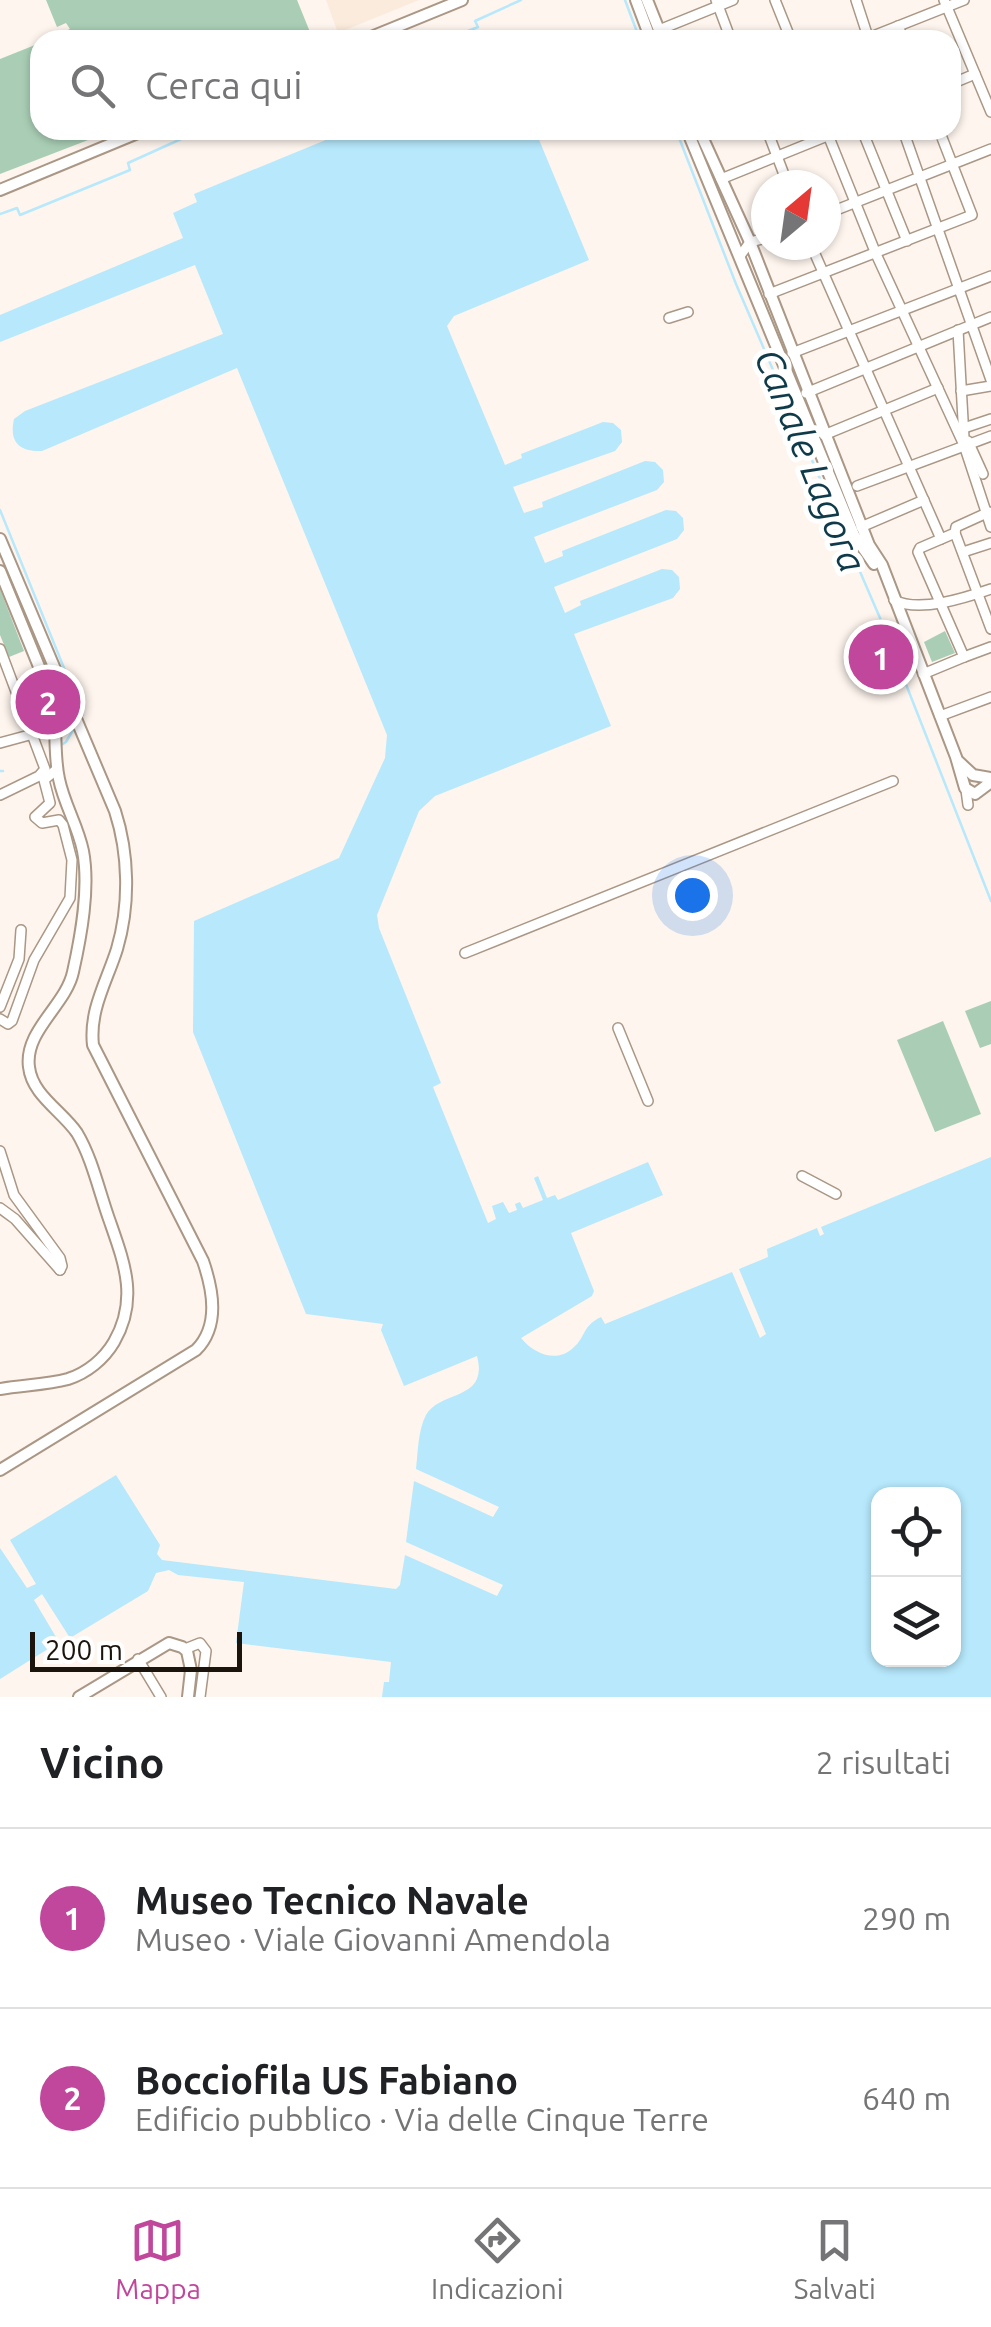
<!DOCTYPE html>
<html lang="it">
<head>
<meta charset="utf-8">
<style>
  body { margin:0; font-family:Ubuntu,sans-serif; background:#f6f6f6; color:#202124 }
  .controls { position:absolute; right:30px; bottom:30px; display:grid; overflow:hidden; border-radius:20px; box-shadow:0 2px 8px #0004 }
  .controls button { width:90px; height:90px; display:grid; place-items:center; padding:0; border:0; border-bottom:2px solid #e0e0e0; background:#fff; color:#202124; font:50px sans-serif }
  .compass { position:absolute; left:751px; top:170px; width:90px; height:90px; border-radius:50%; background:#fff; box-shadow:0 2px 8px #0004; rotate:29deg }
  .scale { position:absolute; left:30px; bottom:25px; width:212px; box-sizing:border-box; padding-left:10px; border:5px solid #1b140d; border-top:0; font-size:28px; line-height:35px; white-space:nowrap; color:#1b140d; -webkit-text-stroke:8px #fff; paint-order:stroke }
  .you { position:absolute; left:692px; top:895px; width:35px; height:35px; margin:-25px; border:8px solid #fff; border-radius:50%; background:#1a73e8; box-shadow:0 0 0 15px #1a73e833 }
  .badge { display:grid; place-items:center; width:65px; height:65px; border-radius:50%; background:#c0479b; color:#fff; font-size:32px; font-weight:700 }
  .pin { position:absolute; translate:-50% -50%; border:5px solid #fff; box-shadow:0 2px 10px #0006 }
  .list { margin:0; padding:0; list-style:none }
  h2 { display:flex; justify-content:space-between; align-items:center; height:130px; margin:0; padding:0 40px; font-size:42px }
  h2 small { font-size:32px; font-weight:400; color:#757577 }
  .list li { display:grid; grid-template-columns:65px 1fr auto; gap:30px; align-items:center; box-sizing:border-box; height:180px; padding:0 40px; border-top:2px solid #e0e0e0 }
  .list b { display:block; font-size:38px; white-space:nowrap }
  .list p { margin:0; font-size:32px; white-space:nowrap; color:#757577 }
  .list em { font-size:32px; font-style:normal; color:#757577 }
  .icon { flex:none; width:55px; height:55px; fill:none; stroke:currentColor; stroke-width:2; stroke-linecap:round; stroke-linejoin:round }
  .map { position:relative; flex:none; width:991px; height:1697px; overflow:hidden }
  .search { position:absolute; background:#fff; box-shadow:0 2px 8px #0004; left:30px; right:30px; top:30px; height:110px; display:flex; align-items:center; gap:25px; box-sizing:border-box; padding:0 35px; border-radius:30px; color:#757577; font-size:38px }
  .sheet { height:490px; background:#fff }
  nav { display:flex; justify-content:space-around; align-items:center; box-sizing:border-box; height:140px; border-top:2px solid #e0e0e0; background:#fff; font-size:28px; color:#757577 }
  nav a { display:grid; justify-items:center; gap:5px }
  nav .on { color:#c0479b }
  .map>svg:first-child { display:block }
</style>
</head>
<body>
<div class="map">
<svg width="991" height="1697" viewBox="0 0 991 1697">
  <rect width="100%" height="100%" fill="#fef5ee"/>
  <!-- built -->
  <polygon fill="#fbebdc" points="326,0 419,0 338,33"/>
  <!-- green -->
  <g fill="#a9ceb5">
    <polygon points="46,0 297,0 310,32 289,40 46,40 70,29 66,23 57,27"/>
    <polygon points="40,43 40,130 114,130 0,174 0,59"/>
    <polygon points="0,589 24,651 9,657 0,635"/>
    <polygon points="945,631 955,653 932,662 924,642"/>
    <polygon points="991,1001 991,1044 980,1048 965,1011"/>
    <polygon points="943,1021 981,1114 935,1132 897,1040"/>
  </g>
  <!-- water -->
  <path fill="#b7e8fc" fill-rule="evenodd" d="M 350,130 L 535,130 L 589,260 L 454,316 L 447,326 L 505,465 L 522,458 L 521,454 L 603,422 L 613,423 L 621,430 L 622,442 L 615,451 L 513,487 L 524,513 L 543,507 L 542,502 L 645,461 L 655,462 L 663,470 L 664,482 L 657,490 L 534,537 L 545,563 L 563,556 L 562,551 L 666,510 L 676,511 L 683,518 L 684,530 L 677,539 L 554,587 L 565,613 L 581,605 L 580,601 L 662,569 L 672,570 L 679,577 L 680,589 L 673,598 L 574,634 L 611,726 L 435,796 L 419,811 L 377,915 L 379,928 L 441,1083 L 433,1087 L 488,1223 L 496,1219 L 492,1206 L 503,1202 L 509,1213 L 517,1210 L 515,1204 L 520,1202 L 523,1208 L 543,1200 L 534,1178 L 538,1176 L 547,1198 L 555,1195 L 558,1200 L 648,1162 L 663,1195 L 571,1233 L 594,1291 L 592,1296 L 521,1338 C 533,1353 556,1364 573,1348 C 587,1336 581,1327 601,1317 L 605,1324 L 732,1272 L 760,1338 L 766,1334 L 739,1269 L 768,1257 L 767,1249 L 817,1228 L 820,1236 L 824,1234 L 821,1227 L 991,1157 L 991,1697 L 382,1697 L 384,1682 L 389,1682 L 391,1662 L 236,1643 L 244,1582 L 178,1575 L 169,1570 L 156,1573 L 148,1591 L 70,1638 L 42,1594 L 34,1600 L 59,1642 L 0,1679 L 0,1548 L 27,1588 L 36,1584 L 10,1540 L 116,1475 L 160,1545 L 157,1554 L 162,1560 L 396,1589 L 400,1585 L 405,1555 L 497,1596 L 503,1585 L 406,1542 L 414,1481 L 493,1517 L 499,1507 L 416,1469 C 418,1452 418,1430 426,1415 C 440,1390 489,1401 477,1356 L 404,1386 L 381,1330 L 383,1324 L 306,1314 L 193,1032 L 194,921 L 339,858 L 385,758 L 387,735 L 237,368 L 42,451 C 19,452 9,442 14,419 L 25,411 L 223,334 L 195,265 L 0,342 L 0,315 L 183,238 L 173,213 L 197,202 L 194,194 ZM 878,1494 L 954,1494 L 954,1660 L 878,1660 Z"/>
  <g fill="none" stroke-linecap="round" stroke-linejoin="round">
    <!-- stream -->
    <g stroke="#b7e8fc" stroke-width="2.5">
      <polyline points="625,0 640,40"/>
      <polyline points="446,40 478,27 475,21 521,0"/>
      <polyline points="676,130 736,284 880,618 991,901"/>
      <polyline points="0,214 17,208 20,215 130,170 128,163 201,130"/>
      <polyline points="0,510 83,715"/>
      <polyline points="58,747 66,742 73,730"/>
      <polyline points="0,771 3,771"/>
    </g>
    <defs>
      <g id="minor">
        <polyline points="716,0 731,40"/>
        <polyline points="775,0 791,40"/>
        <polyline points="856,0 869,40"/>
        <polyline points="944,0 991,112"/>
        <polyline points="898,26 904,40"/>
        <polyline points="659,30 733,0"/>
        <polyline points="863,40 964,0"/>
        <polyline points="951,84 975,74"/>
        <polyline points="767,130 788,185"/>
        <polyline points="826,130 876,254 964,445 991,527"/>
        <polyline points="862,130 907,241"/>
        <polyline points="903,130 991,380"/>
        <polyline points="721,179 842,130"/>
        <polyline points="826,214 991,149"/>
        <polyline points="811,245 941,539"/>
        <polyline points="740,256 750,242 766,238"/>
        <polyline points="769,294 972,215 939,130"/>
        <polyline points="669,318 688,312"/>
        <polyline points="958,330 964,438"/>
        <polyline points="792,353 991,276"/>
        <polyline points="961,391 991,386"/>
        <polyline points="806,393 991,317"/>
        <polyline points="964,428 991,419"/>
        <polyline points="824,435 938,388"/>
        <polyline points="968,441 983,474"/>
        <polyline points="857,486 991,436"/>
        <polyline points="861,527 924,500"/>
        <polyline points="955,533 991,629"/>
        <polyline points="963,552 991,543"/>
        <path d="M 894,600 C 919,613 965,598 991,589"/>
        <polyline points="0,649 45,769 39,776 0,795"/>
        <polyline points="964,657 991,647"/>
        <polyline points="923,674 964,657 918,552 920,548 955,533 956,527 989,512"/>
        <polyline points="940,716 991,697"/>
        <polyline points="0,743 33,734"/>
        <polyline points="966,790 968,805"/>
        <polyline points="465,953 893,781"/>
        <polyline points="0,1007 19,959 21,930"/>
        <polyline points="0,1019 8,1024 12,1021 34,960 70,898 72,860 63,825 59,820 42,823 35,817 50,803 44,780 57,769"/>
        <polyline points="618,1028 648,1101"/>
        <polyline points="0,1151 14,1195 60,1258 62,1266 60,1270"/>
        <polyline points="802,1176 836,1194"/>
        <polyline points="0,1208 15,1219 60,1270"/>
        <polyline points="185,1649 200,1643 206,1651 200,1697"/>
        <polyline points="138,1659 161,1697"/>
      </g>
      <g id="major">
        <polyline points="636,0 651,40"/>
        <polyline points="647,0 663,40"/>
        <polyline points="364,40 462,0"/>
        <polyline points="687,130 854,535 874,564"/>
        <polyline points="699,130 750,242 869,545 882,565 956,757 965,788 975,794 991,782"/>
        <polyline points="0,190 145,130"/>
        <path d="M 0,539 L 115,811 C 129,854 130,905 117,949 C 107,981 89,1010 93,1045 L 203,1261 C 213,1290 220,1326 196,1350 L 0,1470"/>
        <path d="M 0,571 L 51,696 C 58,724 53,752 59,779 C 64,804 78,826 83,851 C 90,888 81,936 73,972 C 66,1005 24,1031 29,1067 C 32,1095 62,1111 77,1133 C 92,1158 99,1191 109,1219 C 124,1262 139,1299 114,1342 C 104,1359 87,1373 68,1379 C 46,1385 22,1385 0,1389"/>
        <polyline points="959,762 973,775 991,778"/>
        <polyline points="79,1697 169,1643 182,1647 187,1651 191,1670 188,1697"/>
      </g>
    </defs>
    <!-- minor casing -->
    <use href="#minor" stroke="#aa9785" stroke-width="12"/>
    <!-- major casing -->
    <use href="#major" stroke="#aa9785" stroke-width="14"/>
    <!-- minor -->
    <use href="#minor" stroke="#fff" stroke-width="9"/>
    <!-- major -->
    <use href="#major" stroke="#fff" stroke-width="10"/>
  </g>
  <g text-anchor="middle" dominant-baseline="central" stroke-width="10" stroke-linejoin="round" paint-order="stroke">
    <!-- water labels -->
    <g font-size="38" font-style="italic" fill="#0f3a49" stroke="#fff">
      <text transform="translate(811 460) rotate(68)">Canale Lagora</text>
    </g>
  </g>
</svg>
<div class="controls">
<button><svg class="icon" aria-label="locate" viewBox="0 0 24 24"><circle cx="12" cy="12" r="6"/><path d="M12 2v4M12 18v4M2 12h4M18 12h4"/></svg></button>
<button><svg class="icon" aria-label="layers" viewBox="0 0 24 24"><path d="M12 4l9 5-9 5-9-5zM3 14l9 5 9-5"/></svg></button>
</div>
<svg class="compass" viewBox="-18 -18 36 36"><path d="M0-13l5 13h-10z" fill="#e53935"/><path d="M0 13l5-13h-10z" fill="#757577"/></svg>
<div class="scale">200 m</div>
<div class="you"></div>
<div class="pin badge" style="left:881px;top:657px">1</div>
<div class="pin badge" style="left:48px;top:702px">2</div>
<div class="search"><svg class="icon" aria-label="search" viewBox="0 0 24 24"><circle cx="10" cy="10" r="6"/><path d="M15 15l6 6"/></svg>Cerca qui</div>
</div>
<section class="sheet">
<h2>Vicino<small>2 risultati</small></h2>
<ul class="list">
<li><span class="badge">1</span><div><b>Museo Tecnico Navale</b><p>Museo · Viale Giovanni Amendola</p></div><em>290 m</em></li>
<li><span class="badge">2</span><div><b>Bocciofila US Fabiano</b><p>Edificio pubblico · Via delle Cinque Terre</p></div><em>640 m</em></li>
</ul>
</section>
<nav>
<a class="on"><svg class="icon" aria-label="map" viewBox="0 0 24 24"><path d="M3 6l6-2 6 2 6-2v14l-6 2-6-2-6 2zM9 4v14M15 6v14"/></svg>Mappa</a>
<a><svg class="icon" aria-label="directions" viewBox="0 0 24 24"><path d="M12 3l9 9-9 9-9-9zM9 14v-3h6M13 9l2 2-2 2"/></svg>Indicazioni</a>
<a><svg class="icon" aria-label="saved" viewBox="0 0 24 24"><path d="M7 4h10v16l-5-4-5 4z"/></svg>Salvati</a>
</nav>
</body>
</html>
